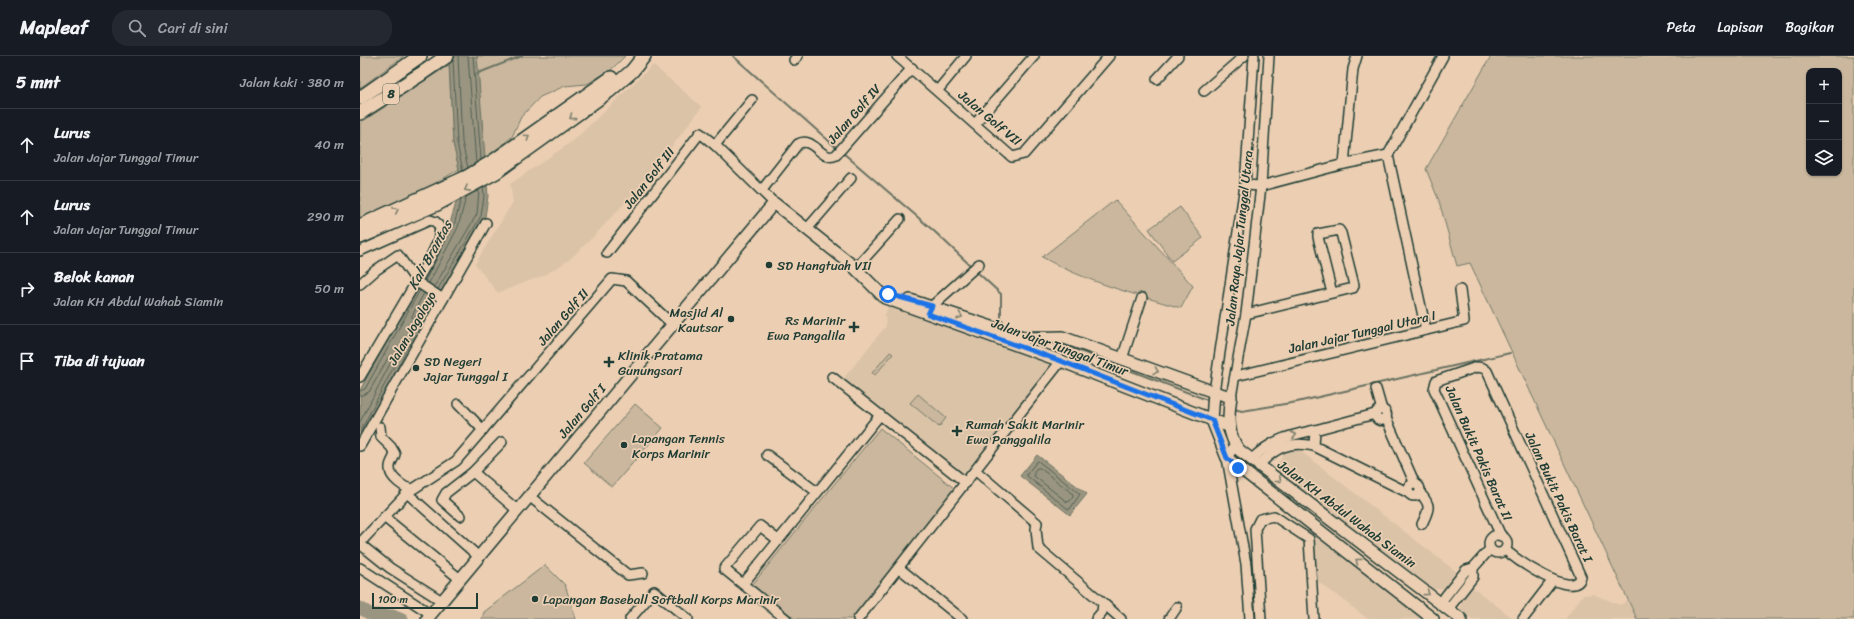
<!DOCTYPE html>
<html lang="id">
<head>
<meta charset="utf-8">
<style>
  body { margin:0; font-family:Sriracha,sans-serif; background:#242831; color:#f1f3f6 }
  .controls { position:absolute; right:12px; top:12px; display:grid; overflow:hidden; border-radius:8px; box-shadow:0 1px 3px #0004 }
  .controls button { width:36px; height:36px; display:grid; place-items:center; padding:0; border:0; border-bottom:1px solid #363941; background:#171b24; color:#f1f3f6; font:20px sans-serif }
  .scale { position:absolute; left:12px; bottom:10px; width:106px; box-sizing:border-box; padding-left:4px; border:2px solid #1f3d34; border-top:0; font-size:11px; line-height:14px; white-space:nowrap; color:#1f3d34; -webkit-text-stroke:3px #eccfb3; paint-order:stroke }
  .stop { position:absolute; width:12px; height:12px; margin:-9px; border:3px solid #1a73e8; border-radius:50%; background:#fff }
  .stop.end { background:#1a73e8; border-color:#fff; box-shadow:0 1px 4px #0008 }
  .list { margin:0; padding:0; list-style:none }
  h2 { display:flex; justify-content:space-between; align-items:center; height:52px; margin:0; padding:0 16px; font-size:17px }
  h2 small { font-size:13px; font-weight:400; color:#9ea1a6 }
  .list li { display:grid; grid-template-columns:26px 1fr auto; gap:12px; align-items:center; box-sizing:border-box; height:72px; padding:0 16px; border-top:1px solid #363941 }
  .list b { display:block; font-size:15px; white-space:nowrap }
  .list p { margin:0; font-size:13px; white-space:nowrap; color:#9ea1a6 }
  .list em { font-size:13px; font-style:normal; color:#9ea1a6 }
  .icon { flex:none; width:22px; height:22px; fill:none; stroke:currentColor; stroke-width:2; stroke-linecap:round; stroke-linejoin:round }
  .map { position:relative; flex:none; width:1494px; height:563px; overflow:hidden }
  header { display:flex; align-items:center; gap:24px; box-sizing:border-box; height:56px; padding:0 20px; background:#171b24; border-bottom:1px solid #363941 }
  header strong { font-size:19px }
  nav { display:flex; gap:22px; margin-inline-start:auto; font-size:14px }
  .search { width:280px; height:36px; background:#242831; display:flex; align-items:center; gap:10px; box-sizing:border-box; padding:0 14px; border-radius:16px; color:#9ea1a6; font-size:15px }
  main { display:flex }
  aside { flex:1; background:#171b24 }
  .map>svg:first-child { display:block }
</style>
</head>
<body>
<header>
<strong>Mapleaf</strong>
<div class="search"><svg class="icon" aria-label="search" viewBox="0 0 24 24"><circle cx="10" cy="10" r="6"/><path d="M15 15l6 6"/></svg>Cari di sini</div>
<nav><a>Peta</a><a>Lapisan</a><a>Bagikan</a></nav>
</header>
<main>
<aside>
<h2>5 mnt<small>Jalan kaki · 380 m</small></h2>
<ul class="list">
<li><svg class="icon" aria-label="ahead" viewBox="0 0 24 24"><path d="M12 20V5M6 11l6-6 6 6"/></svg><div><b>Lurus</b><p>Jalan Jajar Tunggal Timur</p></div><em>40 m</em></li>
<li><svg class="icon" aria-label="ahead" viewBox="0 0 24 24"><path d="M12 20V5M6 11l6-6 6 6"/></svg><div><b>Lurus</b><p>Jalan Jajar Tunggal Timur</p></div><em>290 m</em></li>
<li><svg class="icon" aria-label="right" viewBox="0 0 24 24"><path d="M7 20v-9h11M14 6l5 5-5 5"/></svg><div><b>Belok kanan</b><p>Jalan KH Abdul Wahab Siamin</p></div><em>50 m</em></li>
<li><svg class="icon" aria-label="arrive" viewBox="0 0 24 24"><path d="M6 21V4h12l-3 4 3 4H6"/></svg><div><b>Tiba di tujuan</b></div></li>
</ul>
</aside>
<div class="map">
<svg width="1494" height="563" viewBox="0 0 1494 563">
  <rect width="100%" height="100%" fill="#eccfb3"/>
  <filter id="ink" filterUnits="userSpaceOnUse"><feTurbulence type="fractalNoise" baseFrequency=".025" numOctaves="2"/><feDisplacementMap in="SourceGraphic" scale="8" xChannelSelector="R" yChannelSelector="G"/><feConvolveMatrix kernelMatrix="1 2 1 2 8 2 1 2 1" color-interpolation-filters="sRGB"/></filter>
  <g filter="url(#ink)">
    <!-- built -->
    <g fill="#dbc3a8">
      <polygon points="293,9 342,51 287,123 235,179 209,204 185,219 138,237 115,208 153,146 150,128 214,84"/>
      <polygon points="529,248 699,309 609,427 483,323 526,270 525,259"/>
      <polygon points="934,390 1098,517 1086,533 1073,533 991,470 913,415 927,393"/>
      <polygon points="953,478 1065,563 1008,563 956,524"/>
      <polygon points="1112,531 1154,563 1112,563 1100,554 1102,544"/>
      <polygon points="1233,538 1260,549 1268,544 1277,563 1205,563 1223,539"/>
    </g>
    <!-- green -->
    <g fill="#cab79e" stroke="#747a69" fill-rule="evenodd">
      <polygon points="0,0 44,0 0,32"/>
      <polygon points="117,0 265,0 252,13 227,28 205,30 180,41 161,61 152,81 124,103"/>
      <path d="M 1131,0 L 1494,0 L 1494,563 L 1277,563 L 1110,207 L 1097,210 L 1079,145 L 1066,113 ZM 1449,15 L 1479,15 L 1479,117 L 1449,117 Z"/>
      <polygon points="89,9 93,87 99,113 55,140 0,164 0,67"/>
      <path d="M 755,144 L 833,230 L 821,252 C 774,238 726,226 682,201 Z"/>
      <polygon points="820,151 843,182 812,205 789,173"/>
      <polygon points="530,296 533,298 515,319 512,317"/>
      <polygon points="558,338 586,362 579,371 550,347"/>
      <polygon points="275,348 303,372 252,431 224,407"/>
      <polygon points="520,372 595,433 495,563 435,563 392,529"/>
      <polygon points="185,509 205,529 216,563 122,563 124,556"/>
    </g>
    <!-- water -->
    <g fill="#9a9581" stroke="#697262">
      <polygon points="89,0 117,0 128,140 125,161 46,295 0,385 0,334 75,198 90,167 96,147 99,113 93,87"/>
      <polygon points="677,399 727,438 710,459 660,420"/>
    </g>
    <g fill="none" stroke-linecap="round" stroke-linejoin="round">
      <!-- shore -->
      <g stroke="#506053" stroke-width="1">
        <polyline points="98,0 102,86 108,112"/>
        <polyline points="108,0 116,107"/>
        <polyline points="113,0 121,104"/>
        <polyline points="93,4 97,87 103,115"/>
        <polyline points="65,225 94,169 101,144"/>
        <polyline points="69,227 98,171 106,141"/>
        <polyline points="74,231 117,158 119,134"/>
        <polyline points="78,233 121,160 124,140 123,131"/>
        <polyline points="64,237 52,260 52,262 55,262 68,240"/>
        <polyline points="0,335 5,333 60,234"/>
        <polyline points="0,340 9,336 28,302 31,301 32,304 0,366"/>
        <polyline points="0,376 43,293 72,243"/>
        <polygon points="678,405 720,438 710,453 708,453 667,420 667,418"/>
        <polygon points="677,412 680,412 713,438 713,441 710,445 707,446 674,420 674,417"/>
      </g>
      <!-- stream -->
      <g stroke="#697262" stroke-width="2">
        <polyline points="373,0 478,93"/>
        <polyline points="116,18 162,0"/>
        <polyline points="482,96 575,176 612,211"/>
        <polyline points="616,215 641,238 641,264 648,271 665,275 688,275 689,277"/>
        <polyline points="696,286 850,345"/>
        <polyline points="857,347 866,350"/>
        <polyline points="874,353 882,355 937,346 1150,297"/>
      </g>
      <!-- river -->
      <polyline stroke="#9a9581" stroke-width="13" points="0,552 12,559 35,560 42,563"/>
      <defs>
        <g id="minor">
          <polyline points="537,0 652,101 664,98 749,0"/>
          <polyline points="434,4 438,0"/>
          <polyline points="797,23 818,0"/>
          <polyline points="578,34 606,0"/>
          <polyline points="844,35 884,0"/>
          <polyline points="615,68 674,0"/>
          <polyline points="355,89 392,44"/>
          <polyline points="1028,99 1066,274"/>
          <polyline points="1028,99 1083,0"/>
          <polyline points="984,108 993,13 997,0"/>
          <polyline points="885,129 901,130 984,108 1028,99"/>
          <path d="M 402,134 L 438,88 C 453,79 462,107 476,99 L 552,12"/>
          <polyline points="447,173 491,122"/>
          <polyline points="0,195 70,164 76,166 80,172 78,185 69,204 0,321"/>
          <polyline points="247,197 340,77 355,89 414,147"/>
          <polyline points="495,213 540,163"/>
          <polyline points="0,228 16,214 38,199 57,226 83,243"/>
          <polyline points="569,256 572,250 619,208"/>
          <polyline points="886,258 993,232 994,229 981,177 979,174 958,178 958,181 972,237"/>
          <polyline points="762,303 782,242"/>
          <polyline points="876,320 1104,265 1100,234"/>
          <polyline points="472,321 606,427"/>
          <polyline points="1016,333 1022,354"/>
          <polyline points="854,336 885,129 894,0"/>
          <polyline points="871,341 886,258 901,130 909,0"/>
          <polyline points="98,348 123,374"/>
          <circle cx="1021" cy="359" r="5.5"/>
          <polyline points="1015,358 955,374 954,390 1049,437"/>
          <polyline points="1026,362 1055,428"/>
          <path d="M 20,371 L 21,381 L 31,391 L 35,398 C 34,403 29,407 30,413 C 30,422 44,432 52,433"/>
          <polyline points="142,386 113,416 157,454"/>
          <polyline points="875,389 867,402 886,508 890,563"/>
          <polyline points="0,390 126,167"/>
          <polyline points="407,399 457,436"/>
          <path d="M 892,403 C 912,383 929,380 955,374"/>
          <path d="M 899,409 C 916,391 930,385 954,390"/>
          <polyline points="616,415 677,467 676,473 678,492 743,547 742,556 736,563"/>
          <circle cx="1054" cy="434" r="6"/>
          <polyline points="47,437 119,501"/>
          <path d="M 1060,437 C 1072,450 1069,453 1062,468"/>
          <polyline points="169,440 268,519 283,517"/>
          <polyline points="100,460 82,444 86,437 113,416"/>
          <polyline points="24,461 100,523"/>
          <circle cx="1138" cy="488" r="9"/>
          <path d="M 1141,480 L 1074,333 L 1076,325 L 1117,311 L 1123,312 L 1127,315 L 1221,521 C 1214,545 1156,503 1145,494"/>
          <polyline points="418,484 400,470 364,513 426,563"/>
          <polyline points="0,487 47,437 96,405 252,223 266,225 312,268"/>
          <polyline points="0,488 30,512 82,545"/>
          <polyline points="0,512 71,558"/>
          <polyline points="539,512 602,563"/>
          <polyline points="383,528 520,359"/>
          <polyline points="743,547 761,563"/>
          <polyline points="1080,547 1106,514 1113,512 1130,493"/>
          <polyline points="1088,553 1113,521 1113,512"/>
          <polyline points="270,563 294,535 328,563"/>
          <polyline points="498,563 701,305"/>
          <polyline points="809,563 817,551"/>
          <polyline points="901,563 895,473 900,463 914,460 949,483 954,563"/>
          <polyline points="1163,563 1193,524"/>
        </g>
        <g id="major">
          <path d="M 550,244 L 665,282 L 702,281 L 854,336 L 871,341 C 868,360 867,378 879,394 L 1101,563"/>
          <polyline points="854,336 852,364 867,402 1073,563"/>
          <polyline points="67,563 414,147 492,209 525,242 701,305 868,370"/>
        </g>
        <g id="highway">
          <polyline points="0,42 60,0"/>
          <polyline points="0,57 61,18 87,0"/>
          <polyline points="0,170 107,121 135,104 251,22"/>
          <polyline points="0,181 77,148 136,116 249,35 272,15 284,0"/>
        </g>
      </defs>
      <!-- minor casing -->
      <use href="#minor" stroke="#1f3d34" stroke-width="12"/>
      <!-- major casing -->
      <use href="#major" stroke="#1f3d34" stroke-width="14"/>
      <!-- highway casing -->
      <use href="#highway" stroke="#1f3d34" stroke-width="16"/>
      <!-- minor -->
      <use href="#minor" stroke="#eccfb3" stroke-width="9"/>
      <!-- major -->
      <use href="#major" stroke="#eccfb3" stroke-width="11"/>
      <!-- highway -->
      <use href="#highway" stroke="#eccfb3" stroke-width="13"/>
    </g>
    <!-- one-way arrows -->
    <defs><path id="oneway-chevron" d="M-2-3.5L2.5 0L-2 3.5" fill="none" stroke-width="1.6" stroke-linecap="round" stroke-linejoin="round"/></defs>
    <g stroke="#7b7f6d">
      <use href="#oneway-chevron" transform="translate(212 61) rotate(144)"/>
      <use href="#oneway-chevron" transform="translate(167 81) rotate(-35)"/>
      <use href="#oneway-chevron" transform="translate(107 133) rotate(152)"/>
      <use href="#oneway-chevron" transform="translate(36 154) rotate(-24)"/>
      <use href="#oneway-chevron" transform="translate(600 260) rotate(19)"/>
      <use href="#oneway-chevron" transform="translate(796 315) rotate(20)"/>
      <use href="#oneway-chevron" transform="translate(934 379) rotate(-14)"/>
      <use href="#oneway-chevron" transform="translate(919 424) rotate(38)"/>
      <use href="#oneway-chevron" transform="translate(998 505) rotate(-143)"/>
      <use href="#oneway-chevron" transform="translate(1067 537) rotate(37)"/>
    </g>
  </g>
  <g fill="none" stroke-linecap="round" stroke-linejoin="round" filter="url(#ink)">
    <!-- route -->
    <polyline stroke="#1a73e8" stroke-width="5" points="528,238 572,250 568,258 701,305 852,364 867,402 878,412"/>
  </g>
  <!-- markers -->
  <g fill="#1f3d34" stroke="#eccfb3" stroke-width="1.5">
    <circle cx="409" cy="209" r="4"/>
    <circle cx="371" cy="263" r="4"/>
    <path d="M492 265h4v4h4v4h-4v4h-4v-4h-4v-4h4z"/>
    <path d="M247 300h4v4h4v4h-4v4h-4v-4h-4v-4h4z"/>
    <circle cx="56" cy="312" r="4"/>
    <path d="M595 369h4v4h4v4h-4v4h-4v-4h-4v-4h4z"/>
    <circle cx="264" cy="389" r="4"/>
    <circle cx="175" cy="543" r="4"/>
  </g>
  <g text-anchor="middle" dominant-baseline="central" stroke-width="3.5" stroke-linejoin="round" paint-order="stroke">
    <!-- shield labels -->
    <rect fill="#eccfb3" stroke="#5c695a" stroke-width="1" x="23" y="28" width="16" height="20" rx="3"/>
    <g font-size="12" font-weight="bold" fill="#1f3d34">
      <text x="31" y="38">8</text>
    </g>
    <!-- street labels -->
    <g font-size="13" fill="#1f3d34" stroke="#eccfb3">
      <text transform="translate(494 58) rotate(-49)">Jalan Golf IV</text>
      <text transform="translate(630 62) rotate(40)">Jalan Golf VII</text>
      <text transform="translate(289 122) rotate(-52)">Jalan Golf III</text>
      <text transform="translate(879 182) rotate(-84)">Jalan Raya Jajar Tunggal Utara</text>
      <text transform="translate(203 261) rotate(-49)">Jalan Golf II</text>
      <text transform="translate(52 272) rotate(-60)">Jalan Jogoloyo</text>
      <text transform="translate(1002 276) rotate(-13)">Jalan Jajar Tunggal Utara I</text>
      <text transform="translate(700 291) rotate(20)">Jalan Jajar Tunggal Timur</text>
      <text transform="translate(222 355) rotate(-50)">Jalan Golf I</text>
      <text transform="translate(1119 397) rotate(66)">Jalan Bukit Pakis Barat II</text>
      <text transform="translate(1199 441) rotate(65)">Jalan Bukit Pakis Barat I</text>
      <text transform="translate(987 458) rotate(37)">Jalan KH Abdul Wahab Siamin</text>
    </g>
    <!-- poi labels -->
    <g font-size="13" fill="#1f3d34" stroke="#eccfb3" text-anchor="start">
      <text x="417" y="209">SD Hangtuah VII</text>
      <text x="363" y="256" text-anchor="end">Masjid Al<tspan x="363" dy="15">Kautsar</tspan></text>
      <text x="485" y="264" text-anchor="end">Rs Marinir<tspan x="485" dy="15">Ewa Pangalila</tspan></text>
      <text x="258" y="299">Klinik Pratama<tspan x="258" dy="15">Gunungsari</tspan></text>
      <text x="64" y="305">SD Negeri<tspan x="64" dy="15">Jajar Tunggal I</tspan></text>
      <text x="606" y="368">Rumah Sakit Marinir<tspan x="606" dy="15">Ewa Panggalila</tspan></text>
      <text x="272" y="382">Lapangan Tennis<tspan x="272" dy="15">Korps Marinir</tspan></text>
      <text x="183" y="543">Lapangan Baseball Softball Korps Marinir</text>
    </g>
    <!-- water labels -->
    <g font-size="14" font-style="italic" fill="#2b463c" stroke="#eccfb3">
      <text transform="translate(70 199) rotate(-61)">Kali Brantas</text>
    </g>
  </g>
</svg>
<div class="controls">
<button>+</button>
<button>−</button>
<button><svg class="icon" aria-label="layers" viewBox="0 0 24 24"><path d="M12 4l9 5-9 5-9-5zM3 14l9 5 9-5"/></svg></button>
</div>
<div class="scale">100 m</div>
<div class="stop" style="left:528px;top:238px"></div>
<div class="stop end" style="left:878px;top:412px"></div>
</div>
</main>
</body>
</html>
